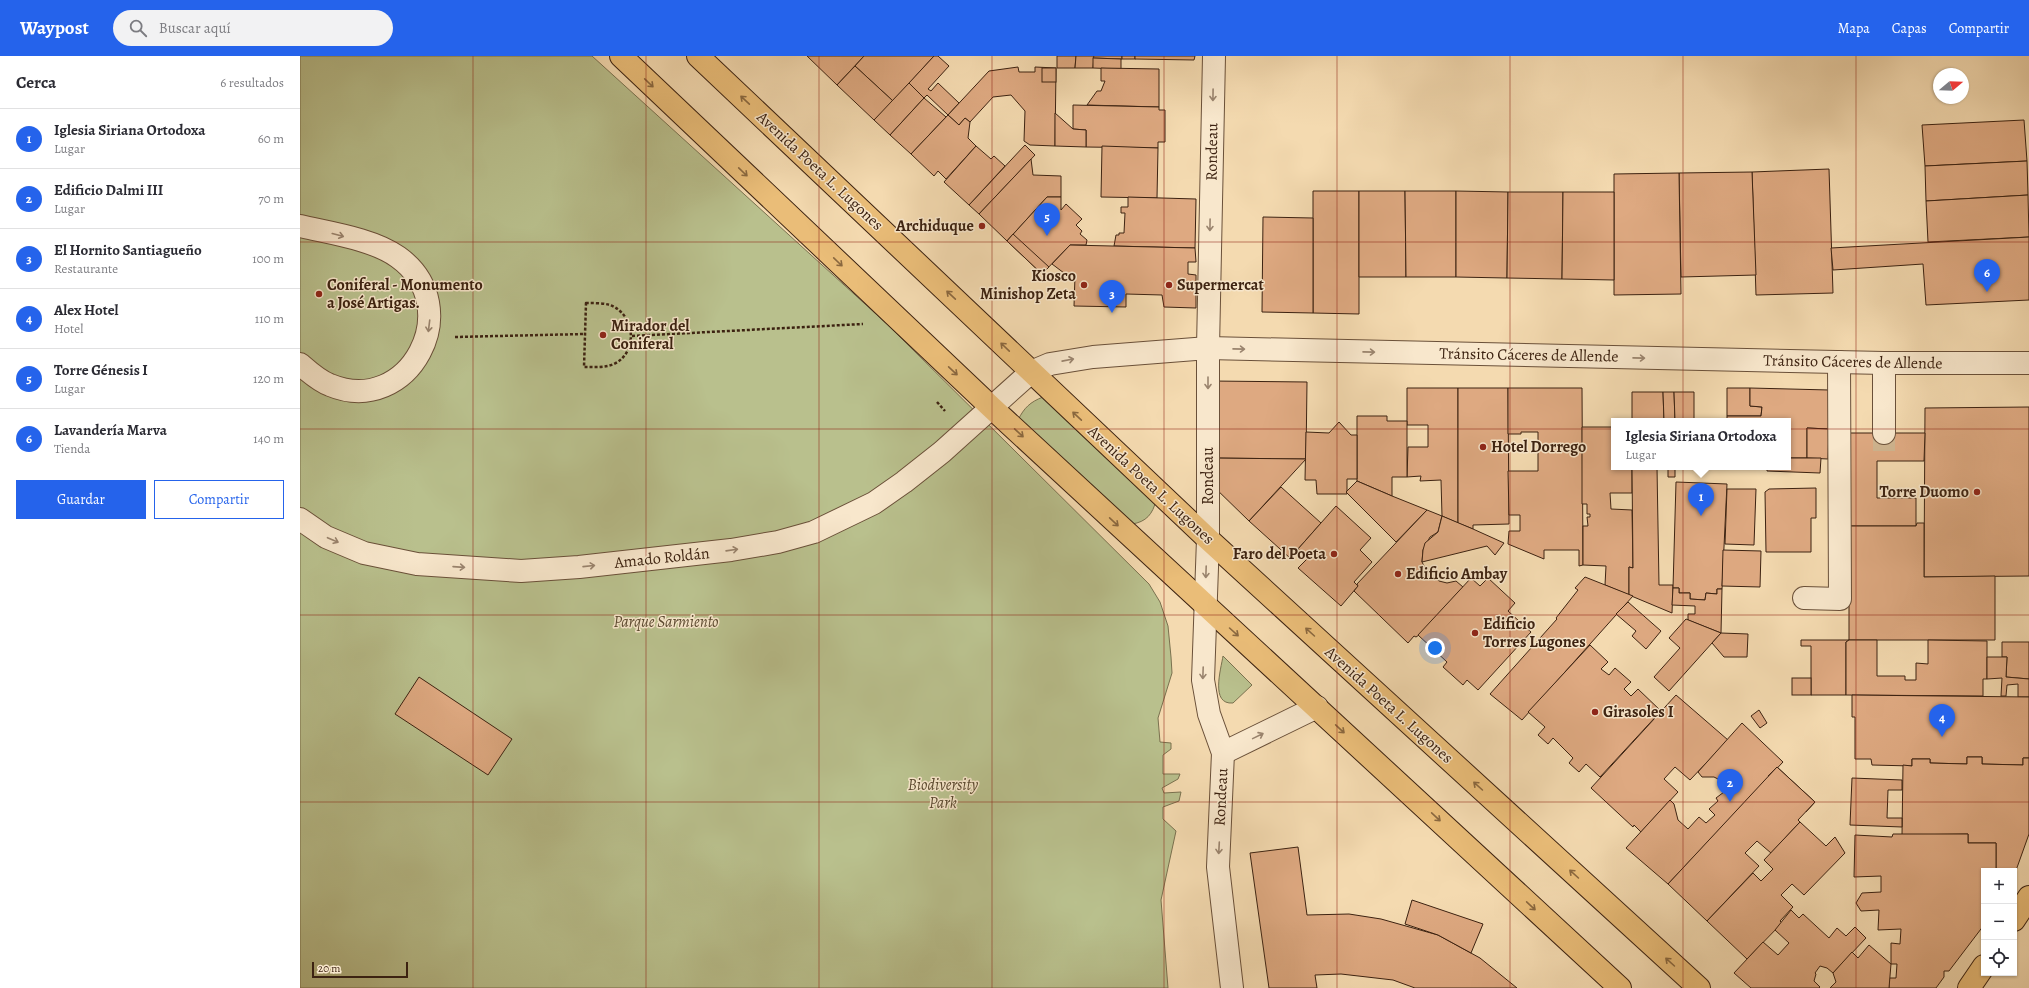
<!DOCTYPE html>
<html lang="es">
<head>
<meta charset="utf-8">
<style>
  body { margin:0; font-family:Alegreya,serif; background:#f2f2f3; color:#2b2b33 }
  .controls { position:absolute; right:12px; bottom:12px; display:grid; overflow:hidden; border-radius:0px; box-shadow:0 1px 3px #0004 }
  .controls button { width:36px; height:36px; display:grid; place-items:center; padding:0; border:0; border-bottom:1px solid #e1e1e2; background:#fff; color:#2b2b33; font:20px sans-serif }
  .compass { position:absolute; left:1633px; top:12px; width:36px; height:36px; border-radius:50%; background:#fff; box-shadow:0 1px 3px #0004; rotate:71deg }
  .scale { position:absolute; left:12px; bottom:10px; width:96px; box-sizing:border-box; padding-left:4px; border:2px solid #3c2211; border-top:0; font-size:11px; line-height:14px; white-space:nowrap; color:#3c2211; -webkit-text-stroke:3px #f8e7cc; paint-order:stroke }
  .you { position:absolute; left:1135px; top:592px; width:14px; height:14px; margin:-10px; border:3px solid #fff; border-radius:50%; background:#1a73e8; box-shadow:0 0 0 6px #1a73e833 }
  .badge { display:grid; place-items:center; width:26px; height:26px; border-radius:50%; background:#2563eb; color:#fff; font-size:13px; font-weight:700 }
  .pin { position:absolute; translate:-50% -33px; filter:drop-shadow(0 1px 2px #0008) }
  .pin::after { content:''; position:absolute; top:21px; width:14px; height:12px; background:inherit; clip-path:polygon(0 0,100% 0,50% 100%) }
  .popup { position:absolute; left:1311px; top:362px; width:180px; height:52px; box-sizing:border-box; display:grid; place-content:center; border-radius:0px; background:#fff; filter:drop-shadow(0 1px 3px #0005); font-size:13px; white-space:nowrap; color:#7c7c81 }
  .popup b { font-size:15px; color:#2b2b33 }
  .popup::after { content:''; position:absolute; left:50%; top:100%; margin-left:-8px; border:8px solid transparent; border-top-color:#fff }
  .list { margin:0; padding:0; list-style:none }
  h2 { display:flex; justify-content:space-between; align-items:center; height:52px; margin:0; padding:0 16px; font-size:17px }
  h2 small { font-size:13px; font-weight:400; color:#7c7c81 }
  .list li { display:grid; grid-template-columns:26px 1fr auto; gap:12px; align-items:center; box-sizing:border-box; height:60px; padding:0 16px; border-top:1px solid #e1e1e2 }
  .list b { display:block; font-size:15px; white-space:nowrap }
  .list p { margin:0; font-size:13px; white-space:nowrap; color:#7c7c81 }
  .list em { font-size:13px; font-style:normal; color:#7c7c81 }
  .actions { display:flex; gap:8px; padding:12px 16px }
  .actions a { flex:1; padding:9px 0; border:1px solid #2563eb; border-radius:0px; text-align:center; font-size:14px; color:#2563eb }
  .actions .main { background:#2563eb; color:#fff }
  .icon { flex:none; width:22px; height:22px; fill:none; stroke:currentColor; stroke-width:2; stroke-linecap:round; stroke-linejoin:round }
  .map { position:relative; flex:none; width:1729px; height:932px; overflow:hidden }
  header { display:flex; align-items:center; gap:24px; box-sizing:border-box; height:56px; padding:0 20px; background:#2563eb; color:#fff }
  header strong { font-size:19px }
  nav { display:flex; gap:22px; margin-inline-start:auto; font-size:14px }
  .search { width:280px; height:36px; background:#f2f2f3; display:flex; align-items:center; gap:10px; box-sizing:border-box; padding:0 14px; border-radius:22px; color:#7c7c81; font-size:15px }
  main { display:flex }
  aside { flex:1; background:#fff }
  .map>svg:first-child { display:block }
</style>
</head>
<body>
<header>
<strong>Waypost</strong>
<div class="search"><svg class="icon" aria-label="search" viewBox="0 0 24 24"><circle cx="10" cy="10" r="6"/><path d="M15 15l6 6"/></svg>Buscar aquí</div>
<nav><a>Mapa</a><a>Capas</a><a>Compartir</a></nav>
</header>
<main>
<aside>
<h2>Cerca<small>6 resultados</small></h2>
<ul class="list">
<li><span class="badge">1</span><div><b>Iglesia Siriana Ortodoxa</b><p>Lugar</p></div><em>60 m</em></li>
<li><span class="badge">2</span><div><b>Edificio Dalmi III</b><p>Lugar</p></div><em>70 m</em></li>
<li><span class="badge">3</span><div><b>El Hornito Santiagueño</b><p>Restaurante</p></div><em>100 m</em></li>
<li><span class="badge">4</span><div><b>Alex Hotel</b><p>Hotel</p></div><em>110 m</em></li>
<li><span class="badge">5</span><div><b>Torre Génesis I</b><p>Lugar</p></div><em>120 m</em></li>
<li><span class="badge">6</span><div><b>Lavandería Marva</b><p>Tienda</p></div><em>140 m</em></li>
</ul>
<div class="actions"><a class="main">Guardar</a><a>Compartir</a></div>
</aside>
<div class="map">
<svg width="1729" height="932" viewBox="0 0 1729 932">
  <rect width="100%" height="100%" fill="#f4dab0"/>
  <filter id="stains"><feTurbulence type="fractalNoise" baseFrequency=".005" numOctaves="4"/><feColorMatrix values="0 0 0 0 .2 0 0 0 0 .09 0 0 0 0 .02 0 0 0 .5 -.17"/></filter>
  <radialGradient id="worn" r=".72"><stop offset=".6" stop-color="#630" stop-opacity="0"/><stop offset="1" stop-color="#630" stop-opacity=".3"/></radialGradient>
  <!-- green -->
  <g fill="#b9c08d" stroke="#7a714f">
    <polygon points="0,0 292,0 587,268 849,528 860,546 868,570 871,601 872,617 858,662 860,686 871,687 871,693 863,699 863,718 880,718 878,723 862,732 864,737 881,736 879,745 863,751 863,763 876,775 861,844 868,932 0,932"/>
    <path d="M 743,341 L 856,444 C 853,458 846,466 832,468 L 718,364 C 724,352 730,346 743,341 Z"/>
    <path d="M 923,600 L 952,629 L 933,647 C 910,649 921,613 923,600 Z"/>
  </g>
  <!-- building -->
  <g fill="#dea981" stroke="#3c2211">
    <polygon points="507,0 564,0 537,29"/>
    <polygon points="564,0 634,0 593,45 555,10"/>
    <polygon points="634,0 638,0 649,10 628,33 631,35 638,27 659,47 648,59 627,39 624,42 609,27"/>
    <polygon points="757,0 776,0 775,12 757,12"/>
    <polygon points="776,0 794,0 793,12 775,12"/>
    <polygon points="794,0 822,0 822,3 793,2"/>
    <rect x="822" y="0" width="13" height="3"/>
    <polygon points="835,0 895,0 894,4 835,3"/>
    <polygon points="793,2 821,3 821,13 793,12"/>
    <polygon points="555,10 593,45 574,64 537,29"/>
    <polygon points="718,11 719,16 735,16 735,11 756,12 755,90 730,89 724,85 725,55 711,39 693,41 670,66 665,62 659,69 648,59 689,15"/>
    <rect x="742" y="12" width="14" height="14"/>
    <polygon points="801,12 859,13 859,51 787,49 797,35 801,35 805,25 801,25"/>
    <polygon points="609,27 624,42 590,79 574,64"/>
    <polygon points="624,42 646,61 611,98 590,79"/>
    <polygon points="773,49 859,51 859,54 865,54 865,86 858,86 858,92 786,91 786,74 773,73"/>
    <polygon points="755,57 773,73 786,74 786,91 755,90"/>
    <polygon points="648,59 659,69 665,62 670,66 668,82 676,90 646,123 638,115 634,120 611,98"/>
    <polygon points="1724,64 1727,105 1625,110 1622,69"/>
    <polygon points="725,89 735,99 679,158 669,149"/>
    <polygon points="676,90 691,103 694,100 705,110 669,149 644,126"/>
    <polygon points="802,90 858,92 857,142 801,141"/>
    <polygon points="731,103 733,119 761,120 761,141 747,141 707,185 679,158"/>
    <polygon points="1727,105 1728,139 1626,145 1625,110"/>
    <polygon points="1529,113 1533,237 1456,239 1452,116"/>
    <polygon points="1452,116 1456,219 1381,221 1379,117"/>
    <polygon points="1379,117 1381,238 1314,239 1314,118"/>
    <polygon points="1013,135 1059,135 1059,258 1013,257"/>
    <polygon points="1059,135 1105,135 1106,221 1059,221"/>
    <polygon points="1105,135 1156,135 1156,221 1106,221"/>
    <polygon points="1156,135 1208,136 1207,222 1156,221"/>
    <polygon points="1208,136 1263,136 1262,223 1207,222"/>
    <polygon points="1263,136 1314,136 1314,224 1262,223"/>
    <polygon points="1728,139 1729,181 1628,186 1626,145"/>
    <polygon points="747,141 761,141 761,154 766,148 782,163 776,169 782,175 780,178 787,184 786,189 770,189 742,218 707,185"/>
    <polygon points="828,141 896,143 895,192 814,190 816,179 819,179 819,177 824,177 825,157 821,157 821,151 828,151"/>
    <polygon points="963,161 1013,162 1013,257 962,256"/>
    <polygon points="713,178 749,211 742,218 707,185"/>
    <polygon points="1729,181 1729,244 1626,249 1623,208 1533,214 1531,192"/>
    <polygon points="770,189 895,192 896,206 888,206 888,218 896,219 896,252 864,251 862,239 826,238 826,251 774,250 775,220 764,220 764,217 752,208"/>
    <polygon points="912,325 1007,326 1006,403 911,402"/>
    <polygon points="1107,332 1158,332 1158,467 1142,460 1141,424 1120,425 1121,420 1107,421 1108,391 1128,391 1128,369 1107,369"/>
    <polygon points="1158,332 1208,332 1209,468 1173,469 1173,473 1158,467"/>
    <polygon points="1208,332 1282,332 1283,509 1279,510 1279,494 1244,494 1244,503 1208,488 1209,475 1220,475 1220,459 1209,459 1208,415 1238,415 1238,376 1221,376 1221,378 1208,378"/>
    <polygon points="1427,332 1450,332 1450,350 1462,351 1461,360 1427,360"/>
    <polygon points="1450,332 1529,334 1529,373 1507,372 1507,402 1488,402 1488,365 1427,365 1427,360 1461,360 1462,351 1450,350"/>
    <polygon points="1332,336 1363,336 1364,365 1332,365"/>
    <polygon points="1363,336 1374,336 1375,365 1364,365"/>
    <polygon points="1374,336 1394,336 1394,365 1375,365"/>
    <polygon points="1729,351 1729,520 1624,521 1625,352"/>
    <polygon points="1057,360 1087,360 1087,365 1107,365 1107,421 1092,421 1092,440 1057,425"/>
    <polygon points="1039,366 1051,379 1057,379 1057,423 1047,423 1047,438 1017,438 1016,424 1005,424 1006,376 1029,377"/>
    <polygon points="1282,371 1314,371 1314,411 1332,411 1332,437 1310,437 1311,453 1332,454 1333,512 1329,511 1329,539 1305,529 1306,510 1283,509 1283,470 1288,470 1287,461 1290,461 1290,458 1287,458 1287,448 1282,448"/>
    <polygon points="1507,372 1529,373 1528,403 1507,402"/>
    <polygon points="1549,377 1625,377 1624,405 1577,405 1577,442 1616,442 1616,470 1549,470"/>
    <polygon points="911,402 1006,403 949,465 910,427"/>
    <polygon points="1488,402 1521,402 1520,417 1467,415 1467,411 1488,411"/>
    <polygon points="1332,411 1357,411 1359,529 1373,529 1372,557 1329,539 1329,511 1333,512"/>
    <polygon points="1364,411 1375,411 1375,421 1368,421 1368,411"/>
    <polygon points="1057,425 1092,440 1127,454 1096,486 1046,436"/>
    <polygon points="1376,426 1427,428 1422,533 1417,533 1417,538 1406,537 1405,544 1390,543 1390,537 1379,537 1379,532 1373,532"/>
    <polygon points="981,431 1021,467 990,502 949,465"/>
    <polygon points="1516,432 1516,462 1511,462 1511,496 1466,496 1465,436 1469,433"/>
    <polygon points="1427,433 1456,433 1454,489 1425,488"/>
    <polygon points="1036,450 1071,482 1060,494 1072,506 1054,526 1058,530 1041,550 998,512 1008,502 998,493"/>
    <polygon points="1127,454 1142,460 1138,476 1130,481 1123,494 1122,506 1126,514 1139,525 1147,527 1156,525 1163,531 1119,579 1116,581 1114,580 1108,587 1054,535 1058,530 1057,528"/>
    <polygon points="1142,460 1173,473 1204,487 1195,499 1187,490 1122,506 1123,494 1125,487 1138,476"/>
    <polygon points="1617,467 1624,467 1624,521 1695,520 1695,584 1549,584 1549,470 1616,470"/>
    <polygon points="1423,494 1461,495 1460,531 1422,530"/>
    <polygon points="1285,521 1333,540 1222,664 1190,638 1257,563 1256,562 1278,534 1275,532"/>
    <polygon points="1171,522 1180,530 1188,522 1215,547 1208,555 1231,576 1178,634 1167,624 1163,629 1143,611 1147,606 1118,579"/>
    <polygon points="1373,532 1379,532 1379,537 1390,537 1390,543 1405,544 1406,537 1417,538 1417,533 1422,533 1421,577 1388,564 1388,558 1395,558 1395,550 1372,549"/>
    <polygon points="1328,546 1361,575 1346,593 1332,580 1336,575 1316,558"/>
    <polygon points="1386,563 1421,577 1369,635 1354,621 1380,592 1369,582"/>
    <polygon points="1421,577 1448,578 1447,601 1424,601 1412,587"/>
    <polygon points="1501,584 1549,584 1546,586 1546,639 1511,639 1511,590 1501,590"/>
    <polygon points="1549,584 1577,584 1577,620 1605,620 1605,624 1616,624 1616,607 1628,608 1628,584 1687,585 1687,623 1683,623 1683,640 1546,639 1546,586"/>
    <polygon points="1702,586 1729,586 1729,623 1706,621 1707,601 1702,601"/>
    <polygon points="1290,589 1308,606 1301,613 1309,619 1315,612 1331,626 1324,633 1331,640 1338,633 1361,655 1300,721 1286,708 1279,716 1269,707 1273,702 1253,682 1248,688 1238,679 1245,671 1228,656"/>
    <polygon points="1687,601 1707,601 1706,621 1729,623 1729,641 1718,641 1718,628 1707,629 1706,640 1701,640 1702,622 1687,623"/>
    <polygon points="119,621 212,683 188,719 95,658"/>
    <rect x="1492" y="622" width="19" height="17"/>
    <polygon points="1376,639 1428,684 1390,724 1375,711 1364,723 1378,736 1341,776 1334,769 1333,771 1291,732"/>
    <polygon points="1552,639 1729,641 1729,702 1723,702 1723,709 1682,708 1682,701 1667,701 1667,708 1630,707 1630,703 1612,703 1612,710 1572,709 1571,703 1555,703 1555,661 1552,661"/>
    <polygon points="1459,654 1467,667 1460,672 1451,660"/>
    <polygon points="1442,667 1483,706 1368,828 1326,792 1370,744 1374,748 1378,764 1388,773 1399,761 1406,767 1415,759 1409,753 1418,745 1416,742 1424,736 1421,733 1426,727 1414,721 1402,721 1398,716"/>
    <polygon points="1667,701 1682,701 1682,708 1723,709 1723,702 1729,702 1729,778 1714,820 1714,815 1696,815 1696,787 1668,787 1668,778 1602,779 1603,709 1612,710 1612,703 1630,703 1630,707 1667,708"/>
    <polygon points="1477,711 1515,746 1506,756 1468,720"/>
    <polygon points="1477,711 1515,746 1498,764 1500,766 1471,797 1457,785 1445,797 1459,810 1407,865 1368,828"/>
    <polygon points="1552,722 1602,724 1602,734 1588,734 1587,762 1602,762 1602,771 1550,769"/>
    <polygon points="1500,766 1526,790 1535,781 1545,797 1504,839 1492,828 1481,839 1493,851 1480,865 1482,867 1447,903 1407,865 1453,817 1461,825 1473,813 1464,804"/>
    <polygon points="1593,778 1668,778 1668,787 1696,787 1696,815 1684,815 1684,869 1649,915 1644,915 1644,921 1636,932 1589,932 1589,922 1596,922 1597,908 1591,908 1591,887 1600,888 1601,873 1578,874 1579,854 1561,855 1556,847 1562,837 1581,836 1581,820 1554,821 1555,779 1592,781"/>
    <polygon points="998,791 1007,859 1049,858 1081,863 1138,879 1180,902 1217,932 1115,932 1093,924 1041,918 1015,919 1017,932 969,932 950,797"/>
    <polygon points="1112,844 1183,868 1171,897 1138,879 1105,868"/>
    <polygon points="1491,854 1499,862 1503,858 1529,882 1537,872 1546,880 1555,871 1566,882 1533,917 1527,912 1520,910 1515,917 1516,918 1514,925 1520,931 1519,932 1451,932 1434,917 1463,886 1478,899 1489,887 1475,874"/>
    <polygon points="1569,889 1591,908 1589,932 1530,932 1536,926 1533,917 1552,896 1558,902"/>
  </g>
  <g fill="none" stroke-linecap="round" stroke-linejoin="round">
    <!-- minor-tunnel -->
    <polyline stroke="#cfb590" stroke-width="22" stroke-dasharray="22 11" stroke-linecap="butt" points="1584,395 1584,377"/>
    <defs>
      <g id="minor">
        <polyline points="914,0 908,292 908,483 903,624 909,658 923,697 918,811 932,932"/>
        <path d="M 0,170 C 30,177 73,183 98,201 C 168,251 109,362 30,329 C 19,325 8,315 0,308"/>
        <polyline points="1584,307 1584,377"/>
        <polyline points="0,463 26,481 64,497 117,508 221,515 279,511 431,494 478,486 514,476 574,447 604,426 642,396 731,316 750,308 793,301 908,292 1584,307 1729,307"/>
        <polyline points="1504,542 1540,543 1539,306"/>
        <polyline points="923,697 1017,651"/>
      </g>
      <g id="major">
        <polyline points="321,0 691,351 1320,932"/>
        <polyline points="398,0 908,483 1399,932"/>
        <polyline points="1714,864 1729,841"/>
        <polyline points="1669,932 1684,910"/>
      </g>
    </defs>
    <!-- minor casing -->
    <use href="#minor" stroke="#6a5039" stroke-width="24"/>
    <!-- major casing -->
    <use href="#major" stroke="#3c2211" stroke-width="24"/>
    <!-- path -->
    <g stroke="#3c2211" stroke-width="2.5" stroke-dasharray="3 2" stroke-linecap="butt">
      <path d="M 286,247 C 293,247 303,247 310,249 C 335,258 339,296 314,308 C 305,312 294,311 284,311 Z"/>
      <polyline points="332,280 563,268"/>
      <polyline points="155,281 285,278"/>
      <polyline points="637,346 645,355"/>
    </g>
    <!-- minor -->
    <use href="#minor" stroke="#f8e7cc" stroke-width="22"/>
    <!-- major -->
    <use href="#major" stroke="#eabd78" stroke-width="22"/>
  </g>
  <!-- one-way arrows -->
  <defs><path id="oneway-shaft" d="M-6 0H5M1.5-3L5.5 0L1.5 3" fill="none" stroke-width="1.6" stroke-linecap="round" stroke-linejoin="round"/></defs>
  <g stroke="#8a683f">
    <use href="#oneway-shaft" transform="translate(349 27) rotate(44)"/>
    <use href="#oneway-shaft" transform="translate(445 44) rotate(-137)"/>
    <use href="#oneway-shaft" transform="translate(443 116) rotate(44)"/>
    <use href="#oneway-shaft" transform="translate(538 206) rotate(44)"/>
    <use href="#oneway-shaft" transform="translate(651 239) rotate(-137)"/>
    <use href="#oneway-shaft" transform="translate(705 291) rotate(-136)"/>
    <use href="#oneway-shaft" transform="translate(653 315) rotate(43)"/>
    <use href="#oneway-shaft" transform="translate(777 360) rotate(-137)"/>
    <use href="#oneway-shaft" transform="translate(719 377) rotate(43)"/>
    <use href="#oneway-shaft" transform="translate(814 466) rotate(43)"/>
    <use href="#oneway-shaft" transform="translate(934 576) rotate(42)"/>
    <use href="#oneway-shaft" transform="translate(1010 576) rotate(-138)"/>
    <use href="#oneway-shaft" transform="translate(1040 673) rotate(43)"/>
    <use href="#oneway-shaft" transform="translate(1178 730) rotate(-138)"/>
    <use href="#oneway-shaft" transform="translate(1136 761) rotate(43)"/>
    <use href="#oneway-shaft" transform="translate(1274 818) rotate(-138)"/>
    <use href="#oneway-shaft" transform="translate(1231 850) rotate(43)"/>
    <use href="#oneway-shaft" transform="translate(1370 906) rotate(-138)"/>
  </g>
  <g stroke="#9a846e">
    <use href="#oneway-shaft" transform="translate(913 39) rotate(91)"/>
    <use href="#oneway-shaft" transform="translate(910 169) rotate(91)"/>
    <use href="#oneway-shaft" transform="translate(38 179) rotate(15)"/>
    <use href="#oneway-shaft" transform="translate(129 270) rotate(97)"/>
    <use href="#oneway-shaft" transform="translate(939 293) rotate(1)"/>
    <use href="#oneway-shaft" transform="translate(1069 296) rotate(1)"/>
    <use href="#oneway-shaft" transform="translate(1339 302) rotate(1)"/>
    <use href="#oneway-shaft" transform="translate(768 304) rotate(-11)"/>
    <use href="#oneway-shaft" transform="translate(908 327) rotate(90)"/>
    <use href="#oneway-shaft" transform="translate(33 484) rotate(23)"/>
    <use href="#oneway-shaft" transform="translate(432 494) rotate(-8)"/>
    <use href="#oneway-shaft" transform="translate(289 510) rotate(-6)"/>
    <use href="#oneway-shaft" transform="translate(159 511) rotate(4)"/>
    <use href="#oneway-shaft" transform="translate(906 516) rotate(92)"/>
    <use href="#oneway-shaft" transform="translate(903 617) rotate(92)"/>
    <use href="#oneway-shaft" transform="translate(958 680) rotate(-26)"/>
    <use href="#oneway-shaft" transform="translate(919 792) rotate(93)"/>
  </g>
  <!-- grid -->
  <path fill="none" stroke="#8f2418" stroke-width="1" stroke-opacity="0.55" d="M 173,0 L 173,932M 346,0 L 346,932M 519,0 L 519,932M 692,0 L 692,932M 864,0 L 864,932M 1037,0 L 1037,932M 1210,0 L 1210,932M 1383,0 L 1383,932M 1556,0 L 1556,932M 0,186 L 1729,186M 0,373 L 1729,373M 0,559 L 1729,559M 0,746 L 1729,746"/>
  <!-- markers -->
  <g fill="#8f2418" stroke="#f8e7cc" stroke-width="1.5">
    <circle cx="682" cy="170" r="4"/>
    <circle cx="784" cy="229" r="4"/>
    <circle cx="869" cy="229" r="4"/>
    <circle cx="19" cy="238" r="4"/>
    <circle cx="303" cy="279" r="4"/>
    <circle cx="1183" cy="391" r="4"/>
    <circle cx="1677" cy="436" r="4"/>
    <circle cx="1034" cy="498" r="4"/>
    <circle cx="1098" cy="518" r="4"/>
    <circle cx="1175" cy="577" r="4"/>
    <circle cx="1295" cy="656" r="4"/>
  </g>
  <g text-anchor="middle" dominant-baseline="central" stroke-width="3" stroke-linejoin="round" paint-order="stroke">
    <!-- street labels -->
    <g font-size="16" fill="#3c2211" stroke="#f8e7cc">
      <text transform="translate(912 96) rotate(-89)">Rondeau</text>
      <text transform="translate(520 115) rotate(43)">Avenida Poeta L. Lugones</text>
      <text transform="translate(1229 299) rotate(1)">Tránsito Cáceres de Allende</text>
      <text transform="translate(1553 306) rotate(1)">Tránsito Cáceres de Allende</text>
      <text transform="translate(908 420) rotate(-90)">Rondeau</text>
      <text transform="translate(851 429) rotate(43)">Avenida Poeta L. Lugones</text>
      <text transform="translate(362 502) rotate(-6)">Amado Roldán</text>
      <text transform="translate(1089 649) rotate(42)">Avenida Poeta L. Lugones</text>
      <text transform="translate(921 741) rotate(-87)">Rondeau</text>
    </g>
    <!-- poi labels -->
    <g font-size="16" font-weight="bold" fill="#3c2211" stroke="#f8e7cc" text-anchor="start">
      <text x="674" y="170" text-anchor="end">Archiduque</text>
      <text x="776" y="220" text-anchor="end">Kiosco<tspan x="776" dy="18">Minishop Zeta</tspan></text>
      <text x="27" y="229">Coniferal - Monumento<tspan x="27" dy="18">a José Artigas.</tspan></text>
      <text x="877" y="229">Supermercat</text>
      <text x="311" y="270">Mirador del<tspan x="311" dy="18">Coniferal</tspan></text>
      <text x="1191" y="391">Hotel Dorrego</text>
      <text x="1669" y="436" text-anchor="end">Torre Duomo</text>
      <text x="1026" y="498" text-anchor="end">Faro del Poeta</text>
      <text x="1106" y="518">Edificio Ambay</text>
      <text x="1183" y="568">Edificio<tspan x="1183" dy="18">Torres Lugones</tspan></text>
      <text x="1303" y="656">Girasoles I</text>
    </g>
    <!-- park labels -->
    <g font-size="16" font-style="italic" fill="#5b4a30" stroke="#f8e7cc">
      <text x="366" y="566">Parque Sarmiento</text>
      <text x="643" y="729">Biodiversity<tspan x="643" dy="18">Park</tspan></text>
    </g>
  </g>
  <rect width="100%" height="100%" filter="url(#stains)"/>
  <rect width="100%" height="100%" fill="url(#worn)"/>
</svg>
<div class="controls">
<button>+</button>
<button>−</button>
<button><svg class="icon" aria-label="locate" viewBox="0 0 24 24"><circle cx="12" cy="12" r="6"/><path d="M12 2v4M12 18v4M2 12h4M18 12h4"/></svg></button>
</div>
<svg class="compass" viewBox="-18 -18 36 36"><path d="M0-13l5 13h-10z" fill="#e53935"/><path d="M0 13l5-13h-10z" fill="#7c7c81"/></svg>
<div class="scale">20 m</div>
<div class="you"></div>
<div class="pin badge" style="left:1401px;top:460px">1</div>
<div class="popup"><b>Iglesia Siriana Ortodoxa</b>Lugar</div>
<div class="pin badge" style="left:1430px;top:746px">2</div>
<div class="pin badge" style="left:812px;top:257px">3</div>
<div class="pin badge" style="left:1642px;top:681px">4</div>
<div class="pin badge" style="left:747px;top:180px">5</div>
<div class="pin badge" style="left:1687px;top:236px">6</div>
</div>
</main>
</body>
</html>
